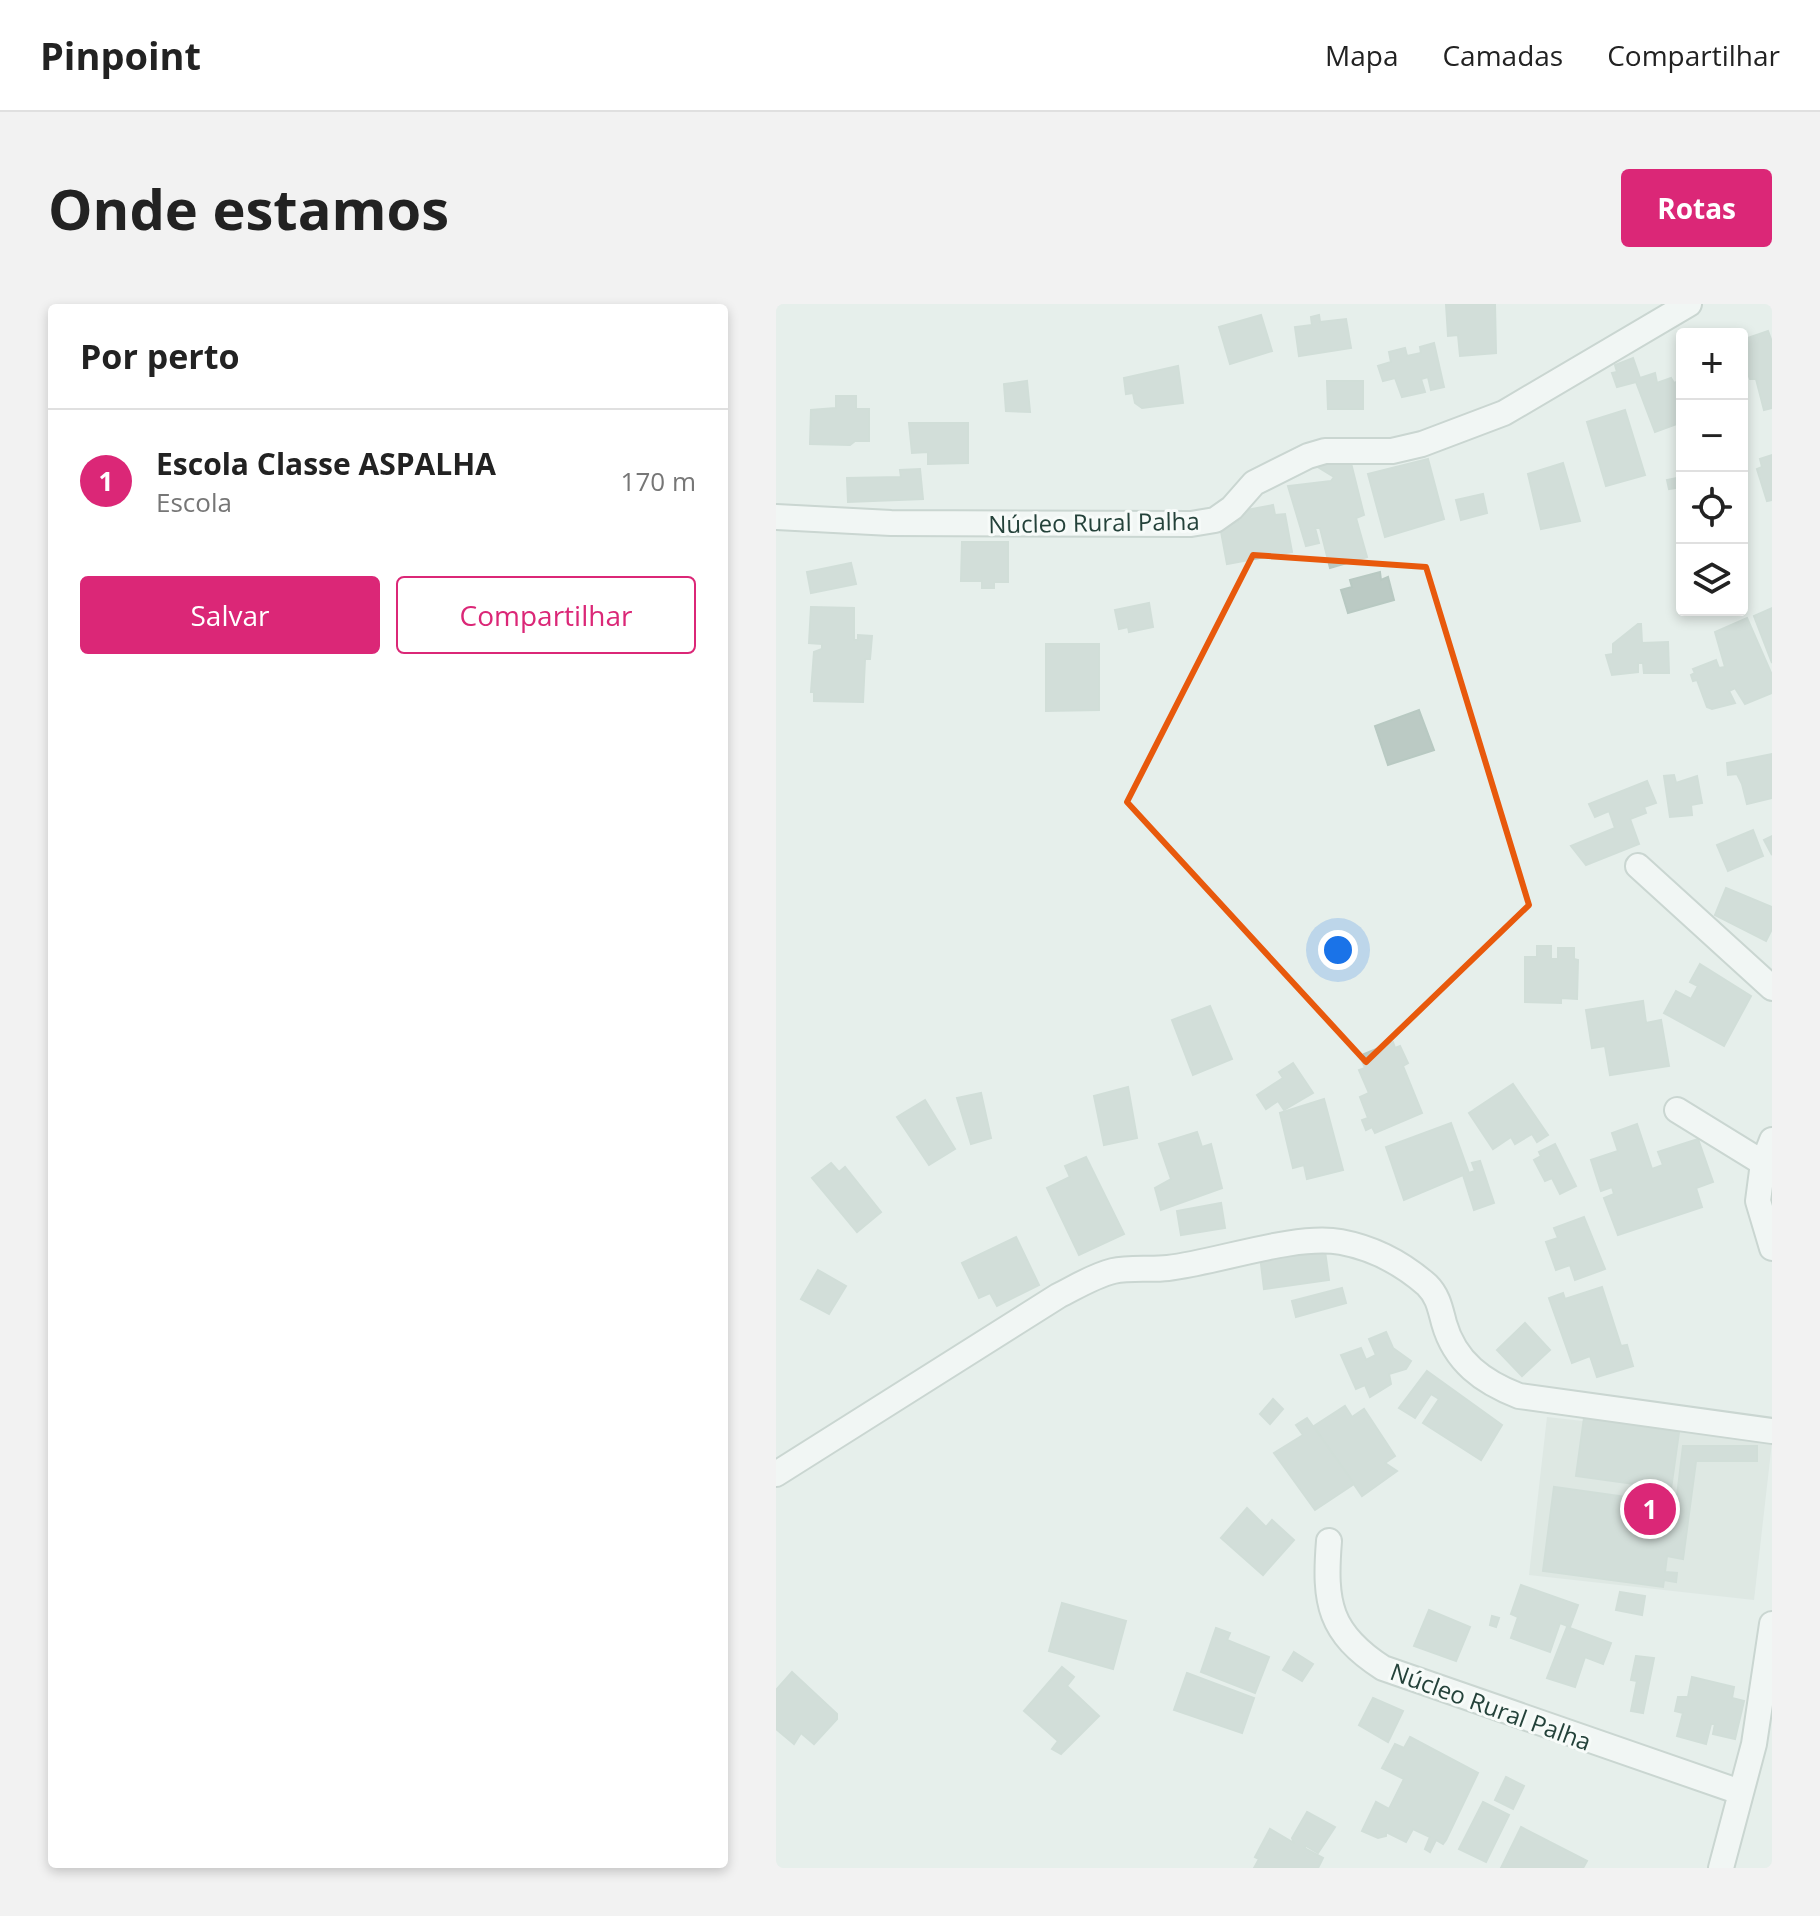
<!DOCTYPE html>
<html lang="pt">
<head>
<meta charset="utf-8">
<style>
  body { margin:0; font-family:"Open Sans",sans-serif; background:#f2f2f2; color:#222 }
  .controls { position:absolute; right:24px; top:24px; display:grid; overflow:hidden; border-radius:8px; box-shadow:0 4px 12px #0003 }
  .controls button { width:72px; height:72px; display:grid; place-items:center; padding:0; border:0; border-bottom:2px solid #e0e0e0; background:#fff; color:#222; font:40px sans-serif }
  .you { position:absolute; left:562px; top:646px; width:28px; height:28px; margin:-20px; border:6px solid #fff; border-radius:50%; background:#1a73e8; box-shadow:0 0 0 12px #1a73e833 }
  .badge { display:grid; place-items:center; width:52px; height:52px; border-radius:50%; background:#db2777; color:#fff; font-size:26px; font-weight:700 }
  .pin { position:absolute; translate:-50% -50%; border:4px solid #fff; box-shadow:0 2px 8px #0006 }
  .list { margin:0; padding:0; list-style:none }
  h2 { display:flex; justify-content:space-between; align-items:center; height:104px; margin:0; padding:0 32px; font-size:34px }
  h2 small { font-size:26px; font-weight:400; color:#767676 }
  .list li { display:grid; grid-template-columns:52px 1fr auto; gap:24px; align-items:center; box-sizing:border-box; height:144px; padding:0 32px; border-top:2px solid #e0e0e0 }
  .list b { display:block; font-size:30px; white-space:nowrap }
  .list p { margin:0; font-size:26px; white-space:nowrap; color:#767676 }
  .list em { font-size:26px; font-style:normal; color:#767676 }
  .actions { display:flex; gap:16px; padding:24px 32px }
  .actions a { flex:1; padding:18px 0; border:2px solid #db2777; border-radius:8px; text-align:center; font-size:28px; color:#db2777 }
  .actions .main { background:#db2777; color:#fff }
  .icon { flex:none; width:44px; height:44px; fill:none; stroke:currentColor; stroke-width:2; stroke-linecap:round; stroke-linejoin:round }
  .map { position:relative; flex:none; width:996px; height:1564px; overflow:hidden; border-radius:8px }
  header { display:flex; align-items:center; gap:48px; box-sizing:border-box; height:112px; padding:0 40px; background:#fff; border-bottom:2px solid #e0e0e0 }
  header strong { font-size:38px }
  nav { display:flex; gap:44px; margin-inline-start:auto; font-size:28px }
  .intro { display:flex; align-items:center; justify-content:space-between; box-sizing:border-box; height:192px; padding:0 48px }
  h1 { margin:0; font-size:56px }
  .button { padding:20px 36px; border-radius:8px; background:#db2777; color:#fff; font-size:28px; font-weight:700 }
  main { display:flex; gap:48px; padding:0 48px }
  aside { flex:1; background:#fff; border-radius:8px; box-shadow:0 4px 12px #0003 }
  .map>svg:first-child { display:block }
</style>
</head>
<body>
<header>
<strong>Pinpoint</strong>
<nav><a>Mapa</a><a>Camadas</a><a>Compartilhar</a></nav>
</header>
<div class="intro"><h1>Onde estamos</h1><a class="button">Rotas</a></div>
<main>
<aside>
<h2>Por perto<small></small></h2>
<ul class="list">
<li><span class="badge">1</span><div><b>Escola Classe ASPALHA</b><p>Escola</p></div><em>170 m</em></li>
</ul>
<div class="actions"><a class="main">Salvar</a><a>Compartilhar</a></div>
</aside>
<div class="map">
<svg width="996" height="1564" viewBox="0 0 996 1564">
  <rect width="100%" height="100%" fill="#e6efeb"/>
  <!-- built -->
  <polygon fill="#d4dfda" points="771,1113 996,1138 978,1296 753,1271"/>
  <!-- building -->
  <g fill="#bbcac4" stroke="#b8c9c2" stroke-width="2">
    <polygon points="670,0 719,0 720,49 684,52 682,31 672,32"/>
    <polygon points="485,11 496,47 454,60 443,23"/>
    <polygon points="543,11 544,18 570,15 575,44 523,52 519,23 536,21 535,13"/>
    <polygon points="992,27 996,38 996,104 988,106 980,75 974,75 966,54 966,36"/>
    <polygon points="658,39 668,83 655,86 652,73 645,75 649,88 626,93 619,74 607,77 602,62 615,58 613,48 629,44 631,52 645,49 644,43"/>
    <polygon points="857,54 864,74 879,69 881,79 895,74 898,79 906,76 906,118 879,128 860,78 841,83 836,69 841,68 839,61"/>
    <polygon points="402,62 407,99 366,104 359,99 357,89 350,90 348,74"/>
    <polygon points="251,77 254,108 230,107 228,80"/>
    <polygon points="551,77 587,77 587,105 552,105"/>
    <polygon points="60,92 80,92 80,105 93,105 93,137 79,137 74,141 34,140 35,106 60,104"/>
    <polygon points="849,106 869,171 830,182 811,118"/>
    <polygon points="133,119 192,119 192,159 152,160 152,148 136,149"/>
    <polygon points="996,151 996,196 991,197 981,165 986,163 984,155"/>
    <polygon points="574,155 588,211 580,214 591,253 554,264 544,224 539,224 543,239 530,242 512,182 555,177 558,173 537,160"/>
    <polygon points="652,155 668,215 609,233 592,170"/>
    <polygon points="787,159 804,217 765,225 752,170"/>
    <polygon points="144,165 147,195 72,198 71,174 125,173 124,166"/>
    <polygon points="906,173 906,183 893,185 891,176"/>
    <polygon points="707,190 711,209 685,216 680,196"/>
    <polygon points="497,201 499,211 509,210 516,248 451,260 444,222 462,218 460,208"/>
    <polygon points="186,238 232,238 232,278 218,278 218,284 206,284 206,277 185,277"/>
    <polygon points="75,259 80,280 35,289 31,268"/>
    <polygon points="604,268 605,276 612,273 618,296 572,309 565,286 576,283 574,276"/>
    <polygon points="373,299 377,323 353,328 352,323 343,325 339,306"/>
    <polygon points="35,303 78,304 78,336 82,336 82,331 96,332 94,355 89,355 87,398 38,397 38,388 35,388 38,348 46,345 46,340 33,339"/>
    <polygon points="996,304 996,359 978,312"/>
    <polygon points="971,314 996,371 996,389 969,400 959,384 953,387 959,399 936,405 931,403 921,376 917,377 915,371 919,369 917,365 940,356 943,364 949,363 939,328"/>
    <polygon points="862,320 865,320 866,339 892,338 893,369 868,369 867,359 862,359 862,368 836,371 830,351 837,350 837,340"/>
    <polygon points="270,340 323,340 323,406 270,407"/>
    <polygon points="643,406 658,446 612,461 599,422"/>
    <polygon points="996,450 996,494 971,500 966,480 961,470 952,471 951,459"/>
    <polygon points="898,471 900,479 921,472 926,499 915,501 916,511 894,513 888,472"/>
    <polygon points="871,477 880,499 868,503 870,509 854,515 863,540 810,561 795,542 839,524 833,507 819,513 813,500"/>
    <polygon points="977,526 987,552 952,567 941,541"/>
    <polygon points="996,532 996,551 988,536"/>
    <polygon points="950,584 996,603 996,625 990,637 939,611"/>
    <polygon points="761,642 775,642 775,655 782,655 782,644 798,644 798,655 802,656 801,695 785,694 785,699 749,698 749,653 761,653"/>
    <polygon points="924,660 975,692 948,742 888,709 900,687 915,695 922,682 914,678"/>
    <polygon points="867,697 870,719 885,716 893,762 834,771 829,742 816,744 810,706"/>
    <polygon points="434,702 456,755 417,771 396,716"/>
    <polygon points="617,738 619,744 624,742 632,759 627,762 646,809 599,829 596,823 590,826 586,816 592,814 584,793 593,789 583,766 589,764 586,757 590,755 588,750"/>
    <polygon points="517,759 537,789 508,806 502,797 490,805 481,791 507,774 503,768"/>
    <polygon points="737,780 772,831 761,838 756,830 739,840 735,833 717,845 693,809"/>
    <polygon points="352,783 361,834 328,841 318,792"/>
    <polygon points="205,789 215,834 195,840 181,794"/>
    <polygon points="548,795 567,866 531,875 528,861 517,864 504,809"/>
    <polygon points="149,796 179,845 153,861 121,813"/>
    <polygon points="675,819 693,869 699,867 696,859 704,857 718,899 698,906 687,871 628,896 610,843"/>
    <polygon points="861,820 876,865 887,861 882,848 922,835 937,878 920,884 926,903 842,931 828,894 838,890 836,883 825,887 815,856 842,847 836,829"/>
    <polygon points="421,828 426,843 435,840 446,884 385,906 379,884 395,875 383,840"/>
    <polygon points="779,840 800,882 784,890 776,874 769,877 758,856 765,852 763,848"/>
    <polygon points="310,853 348,930 303,951 271,884 294,873 289,862"/>
    <polygon points="55,859 63,868 69,863 105,908 81,928 36,874"/>
    <polygon points="445,899 449,924 405,931 401,907"/>
    <polygon points="808,913 829,965 799,976 794,961 780,966 770,938 782,934 778,924"/>
    <polygon points="240,933 263,981 221,1002 214,989 203,994 186,959"/>
    <polygon points="548,940 553,976 488,985 484,952"/>
    <polygon points="42,966 70,982 53,1010 25,995"/>
    <polygon points="826,983 845,1042 851,1041 857,1062 821,1073 814,1052 796,1059 773,994 787,989 789,995"/>
    <polygon points="566,984 570,999 520,1013 516,997"/>
    <polygon points="749,1019 774,1046 746,1072 721,1046"/>
    <polygon points="610,1028 617,1044 635,1057 630,1065 613,1070 615,1080 594,1093 589,1081 580,1085 565,1051 585,1044 590,1056 600,1051 593,1035"/>
    <polygon points="651,1067 726,1121 705,1156 647,1119 663,1095 655,1090 639,1114 623,1104"/>
    <polygon points="497,1095 507,1105 494,1120 484,1110"/>
    <polygon points="569,1102 576,1113 588,1105 619,1152 609,1159 621,1167 586,1192 538,1122"/>
    <polygon points="531,1114 578,1180 539,1206 498,1149 527,1131 520,1121"/>
    <polygon points="808,1114 903,1128 895,1185 800,1172"/>
    <polygon points="907,1142 981,1142 981,1157 920,1157 907,1255 891,1252 889,1268 901,1269 900,1278 888,1276 887,1283 767,1267 778,1183 900,1200"/>
    <polygon points="471,1204 490,1223 496,1216 518,1236 487,1271 445,1234"/>
    <polygon points="745,1281 802,1301 794,1323 784,1319 774,1348 735,1334 742,1313 735,1310"/>
    <polygon points="844,1288 869,1292 866,1311 840,1306"/>
    <polygon points="286,1299 350,1317 337,1365 273,1347"/>
    <polygon points="653,1306 694,1323 680,1357 638,1342"/>
    <polygon points="716,1312 723,1314 720,1323 714,1321"/>
    <polygon points="791,1323 835,1339 827,1360 809,1353 799,1383 771,1374"/>
    <polygon points="440,1324 454,1329 451,1336 493,1353 479,1389 425,1368"/>
    <polygon points="518,1348 537,1360 526,1377 507,1366"/>
    <polygon points="860,1352 878,1354 867,1409 855,1407 861,1377 855,1376"/>
    <polygon points="286,1363 298,1373 291,1382 323,1412 285,1450 276,1445 282,1437 248,1407"/>
    <polygon points="16,1368 61,1410 61,1415 38,1440 25,1429 18,1440 0,1425 0,1386"/>
    <polygon points="411,1369 478,1394 466,1429 398,1406"/>
    <polygon points="916,1373 958,1383 956,1394 968,1397 959,1435 937,1430 939,1420 935,1420 930,1440 901,1432 907,1409 899,1407 902,1393 912,1393"/>
    <polygon points="597,1394 627,1407 612,1438 583,1421"/>
    <polygon points="634,1433 702,1469 670,1536 667,1540 660,1536 654,1548 649,1545 654,1533 637,1525 630,1538 610,1528 610,1532 602,1534 586,1527 600,1498 613,1505 628,1475 606,1464 619,1440 628,1444"/>
    <polygon points="730,1473 748,1482 737,1505 719,1496"/>
    <polygon points="707,1498 733,1511 710,1558 683,1545"/>
    <polygon points="531,1508 559,1523 542,1549 530,1542 528,1544 547,1554 542,1564 478,1564 483,1555 479,1553 494,1525 518,1539 516,1534"/>
    <polygon points="745,1523 811,1557 807,1564 725,1564"/>
  </g>
  <g fill="none" stroke-linecap="round" stroke-linejoin="round">
    <defs>
      <g id="minor">
        <polyline points="0,213 115,219 415,220 439,216 456,204 478,179 532,152 549,147 616,147 646,140 728,109 913,0"/>
        <polyline points="862,562 996,684"/>
        <polyline points="901,806 987,859 982,897 996,944"/>
        <polyline points="987,859 996,836"/>
        <path d="M 0,1170 L 282,992 C 300,983 317,972 337,967 C 354,963 374,966 392,964 C 443,958 517,930 565,938 C 597,944 626,959 651,981 C 662,992 664,1004 668,1019 C 679,1058 707,1078 743,1092 L 996,1127"/>
        <path d="M 553,1237 C 548,1299 553,1329 607,1364 L 964,1488"/>
        <polyline points="945,1564 978,1440 996,1320"/>
      </g>
    </defs>
    <!-- minor casing -->
    <use href="#minor" stroke="#a8b8b2" stroke-width="28"/>
    <!-- minor -->
    <use href="#minor" stroke="#fff" stroke-width="24"/>
  </g>
  <!-- marked area -->
  <path d="M0 0H996V1564H0ZM 477,251 L 650,263 L 753,601 L 590,758 L 351,498 Z" fill="#e6efeb" fill-opacity=".55" fill-rule="evenodd"/>
  <path fill="none" stroke="#e8590c" stroke-width="6" stroke-linejoin="round" d="M 477,251 L 650,263 L 753,601 L 590,758 L 351,498 Z"/>
  <g text-anchor="middle" dominant-baseline="central" stroke-width="6" stroke-linejoin="round" paint-order="stroke">
    <!-- street labels -->
    <g font-size="24" fill="#24423a" stroke="#f7fbf9">
      <text transform="translate(318 218) rotate(-1)">Núcleo Rural Palha</text>
      <text transform="translate(715 1402) rotate(20)">Núcleo Rural Palha</text>
    </g>
  </g>
</svg>
<div class="controls">
<button>+</button>
<button>−</button>
<button><svg class="icon" aria-label="locate" viewBox="0 0 24 24"><circle cx="12" cy="12" r="6"/><path d="M12 2v4M12 18v4M2 12h4M18 12h4"/></svg></button>
<button><svg class="icon" aria-label="layers" viewBox="0 0 24 24"><path d="M12 4l9 5-9 5-9-5zM3 14l9 5 9-5"/></svg></button>
</div>
<div class="you"></div>
<div class="pin badge" style="left:874px;top:1205px">1</div>
</div>
</main>
</body>
</html>
